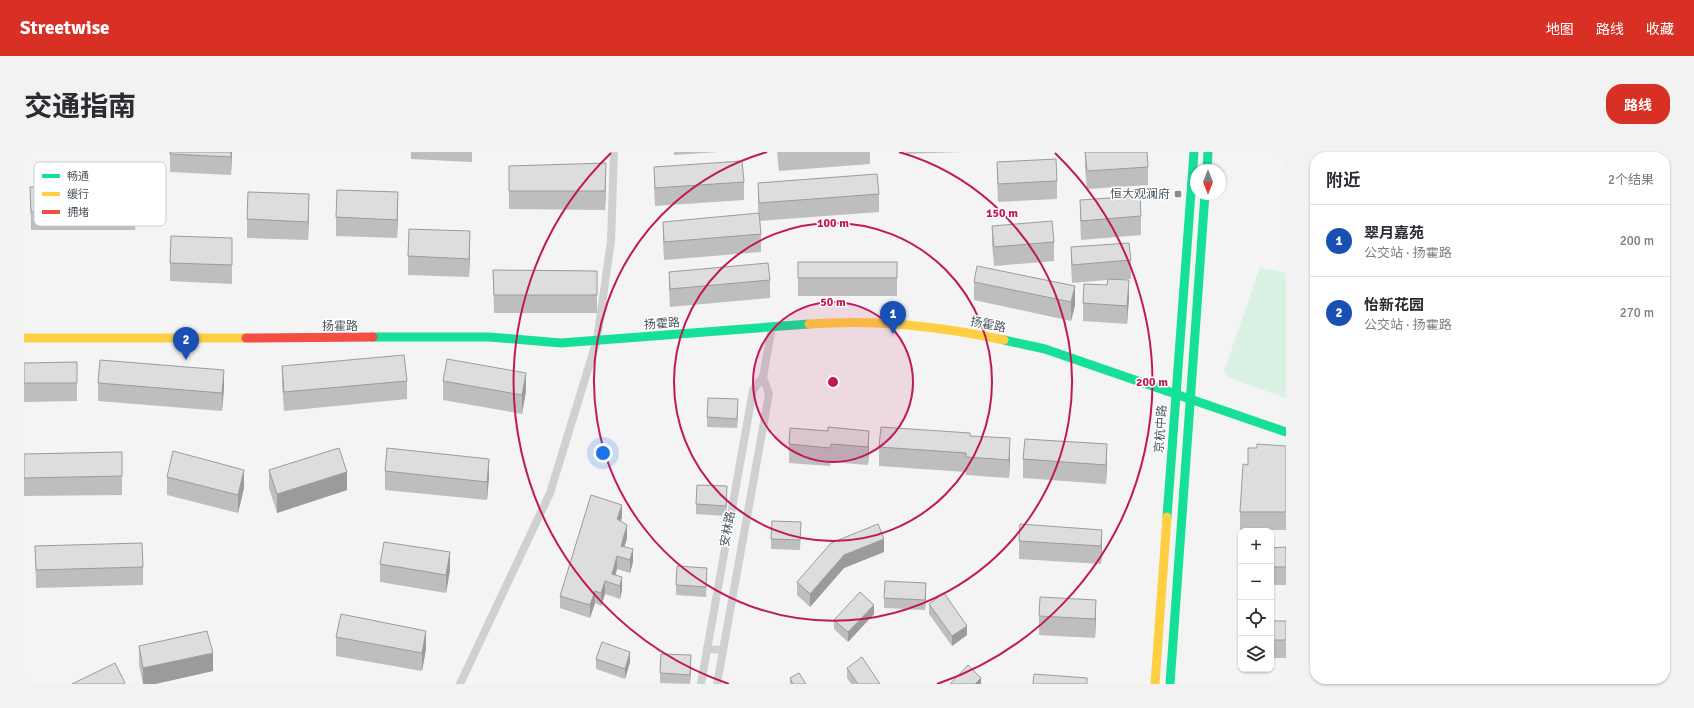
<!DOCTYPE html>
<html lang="zh">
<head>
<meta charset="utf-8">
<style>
  body { margin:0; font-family:Signika,"Noto Sans SC",sans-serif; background:#f2f2f3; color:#2b2b33 }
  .controls { position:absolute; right:12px; bottom:12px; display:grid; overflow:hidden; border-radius:8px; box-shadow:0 1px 3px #0004 }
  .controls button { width:36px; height:36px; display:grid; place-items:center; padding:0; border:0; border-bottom:1px solid #e1e1e2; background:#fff; color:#2b2b33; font:20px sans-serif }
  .compass { position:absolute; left:1166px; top:12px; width:36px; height:36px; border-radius:50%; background:#fff; box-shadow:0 1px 3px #0004; rotate:180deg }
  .you { position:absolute; left:579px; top:301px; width:14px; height:14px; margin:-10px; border:3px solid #fff; border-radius:50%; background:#1a73e8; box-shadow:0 0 0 6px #1a73e833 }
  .badge { display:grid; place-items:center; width:26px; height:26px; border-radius:50%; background:#d93025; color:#fff; font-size:13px; font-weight:700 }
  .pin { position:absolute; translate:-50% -33px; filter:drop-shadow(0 1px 2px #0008) }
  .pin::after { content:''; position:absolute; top:21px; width:14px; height:12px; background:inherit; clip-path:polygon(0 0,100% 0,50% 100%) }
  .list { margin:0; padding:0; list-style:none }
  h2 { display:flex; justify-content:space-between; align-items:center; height:52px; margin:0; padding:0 16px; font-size:17px }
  h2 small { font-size:13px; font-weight:400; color:#7c7c81 }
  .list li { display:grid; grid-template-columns:26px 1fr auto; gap:12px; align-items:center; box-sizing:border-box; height:72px; padding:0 16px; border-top:1px solid #e1e1e2 }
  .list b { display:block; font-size:15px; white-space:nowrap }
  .list p { margin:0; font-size:13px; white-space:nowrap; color:#7c7c81 }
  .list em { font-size:13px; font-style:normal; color:#7c7c81 }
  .icon { flex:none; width:22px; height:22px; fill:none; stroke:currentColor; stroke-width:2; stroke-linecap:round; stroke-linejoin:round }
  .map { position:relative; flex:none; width:1262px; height:532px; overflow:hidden; border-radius:16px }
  header { display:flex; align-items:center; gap:24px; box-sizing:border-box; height:56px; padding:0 20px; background:#d93025; color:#fff }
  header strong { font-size:19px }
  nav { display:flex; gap:22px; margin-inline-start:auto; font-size:14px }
  .intro { display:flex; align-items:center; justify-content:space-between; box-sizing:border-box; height:96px; padding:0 24px }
  h1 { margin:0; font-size:28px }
  .button { padding:10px 18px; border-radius:16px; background:#d93025; color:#fff; font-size:14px; font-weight:700 }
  main { display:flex; gap:24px; padding:0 24px }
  aside { flex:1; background:#fff; border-radius:16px; box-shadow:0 1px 3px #0004 }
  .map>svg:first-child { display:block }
</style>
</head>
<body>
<header>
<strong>Streetwise</strong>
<nav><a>地图</a><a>路线</a><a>收藏</a></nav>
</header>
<div class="intro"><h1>交通指南</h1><a class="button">路线</a></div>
<main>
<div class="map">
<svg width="1262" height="532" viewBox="0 0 1262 532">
  <rect width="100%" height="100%" fill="#f4f4f4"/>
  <!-- pitch -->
  <polygon fill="#d9f2e3" points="1236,115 1262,121 1262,246 1205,226 1200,219"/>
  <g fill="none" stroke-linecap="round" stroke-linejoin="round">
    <!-- street -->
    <g stroke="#ced0d2" stroke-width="8">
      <polyline points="683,497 699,498"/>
      <polyline points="436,532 526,341 573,188 587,89 590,0"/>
      <polyline points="677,532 729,238 739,225 748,175"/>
      <polyline points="693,532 745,242 739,225"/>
    </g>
    <!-- fast -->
    <g stroke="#16e098" stroke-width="9">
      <polyline points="1183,18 1184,0"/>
      <polyline points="349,185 465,185 537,191 785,172"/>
      <polyline points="980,188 1021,197 1262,280"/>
      <polyline points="1143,365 1170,0"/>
      <polyline points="1146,532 1181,42"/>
    </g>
    <!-- slow -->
    <g stroke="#ffcf43" stroke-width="9">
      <path d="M 785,172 C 850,167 916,174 980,188"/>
      <polyline points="0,186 222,186"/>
      <polyline points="1131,532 1143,365"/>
    </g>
    <!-- jam -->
    <polyline stroke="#f24e42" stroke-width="9" points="222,186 349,185"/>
  </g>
  <!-- wall -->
  <g fill="#bebebf">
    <polygon points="146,0 208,0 207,23 146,20"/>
    <polygon points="387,0 448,0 448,10 387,7"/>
    <polygon points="650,0 695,0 650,3"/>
    <polygon points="753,0 846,0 846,12 755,19"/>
    <polygon points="882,0 937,0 882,2"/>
    <polygon points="1061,0 1124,15 1124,33 1063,37 1061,16"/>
    <polygon points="973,10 1033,29 1033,47 974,50 973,29"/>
    <polygon points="485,14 582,29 581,58 485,57"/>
    <polygon points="630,15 720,30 720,48 631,54 630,34"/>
    <polygon points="734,31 855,42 855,60 736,69 737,82 737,100 640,108 639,88 639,70 734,62"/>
    <polygon points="6,35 112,50 111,78 7,78"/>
    <polygon points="1056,48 1117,64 1117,83 1057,88 1056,67"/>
    <polygon points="374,59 373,86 312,84 312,65"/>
    <polygon points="285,61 284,88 223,86 223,67"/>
    <polygon points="968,74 1030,90 1030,109 970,114 968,92"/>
    <polygon points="1047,95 1107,108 1107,127 1096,127 1105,146 1103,172 1059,169 1059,151 1083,133 1083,128 1048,131 1047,113"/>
    <polygon points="446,98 445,125 384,123 384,104"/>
    <polygon points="208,104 208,132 146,129 146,111"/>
    <rect x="774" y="110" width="99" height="34"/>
    <polygon points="469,118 573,119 573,161 470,161"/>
    <polygon points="645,120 746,128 746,146 646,155 645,138"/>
    <polygon points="950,130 1051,134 1051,153 1047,169 950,148"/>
    <polygon points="0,211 53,231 53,249 0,250"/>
    <polygon points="258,214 383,229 383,247 260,259 258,233"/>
    <polygon points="419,229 502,239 498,262 419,248"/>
    <polygon points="74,231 200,236 198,259 74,249"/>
    <polygon points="714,257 713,276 683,275 683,265"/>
    <polygon points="804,279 845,279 845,297 844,313 807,310 806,314 765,311 765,292"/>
    <polygon points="946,284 986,305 985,326 942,323 942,320 855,314 855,295"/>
    <polygon points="1262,294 1262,378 1216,378 1216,360 1224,313 1233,296"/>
    <polygon points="98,300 98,343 0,344 0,302"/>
    <polygon points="999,307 1083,311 1082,332 999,326"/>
    <polygon points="245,318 323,338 253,361 245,336"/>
    <polygon points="361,319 465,325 463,348 361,338"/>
    <polygon points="143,325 220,336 214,361 143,343"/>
    <polygon points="703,344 702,364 672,362 672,352"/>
    <polygon points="598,365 597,369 603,386 600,395 609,410 606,421 593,417 591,423 598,438 596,447 581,442 577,454 571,451 566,466 536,456 536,444"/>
    <polygon points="1078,378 1078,396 1077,412 995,407 995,389"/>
    <polygon points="777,380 776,398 747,397 747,387"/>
    <polygon points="11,394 119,415 119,433 12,436"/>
    <polygon points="1262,395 1262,433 1247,433 1247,396"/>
    <polygon points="860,400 820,416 786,455 773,443 773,430"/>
    <polygon points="356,412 426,418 422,441 356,430"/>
    <polygon points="683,426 682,445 652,443 652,433"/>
    <polygon points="902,441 901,458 860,456 860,446"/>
    <polygon points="905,452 943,483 928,494 905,462"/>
    <polygon points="850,462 824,490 810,477 810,468"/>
    <polygon points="1015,464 1072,466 1071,486 1015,483"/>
    <rect x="1247" y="469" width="15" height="37"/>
    <polygon points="312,485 402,497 398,519 312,504"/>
    <polygon points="115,494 189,519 131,532 119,532 115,513"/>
    <polygon points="572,507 606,510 601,527 572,517"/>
    <polygon points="667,513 666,532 636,531 636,521"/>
    <polygon points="823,516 856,532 827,532 823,526"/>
    <polygon points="766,526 782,532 766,532"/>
  </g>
  <!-- shaded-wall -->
  <g fill="#9b9b9b">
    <polygon points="207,0 208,0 207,23"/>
    <polygon points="582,11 582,29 581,58 581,39"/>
    <polygon points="112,32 112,50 111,78 111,60"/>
    <polygon points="374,40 374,59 373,86 373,68"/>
    <polygon points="285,42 285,61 284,88 284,70"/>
    <polygon points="446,79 446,98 445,125 445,107"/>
    <polygon points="1105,128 1105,146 1103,172 1103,154"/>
    <polygon points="1051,134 1051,153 1047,169 1047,150"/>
    <polygon points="200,218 200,236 198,259 198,241"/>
    <polygon points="502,221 502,239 498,262 498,243"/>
    <polygon points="714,247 714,257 713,276 713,267"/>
    <polygon points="845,279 845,297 844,313 844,295"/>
    <polygon points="986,286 986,305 985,326 985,308"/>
    <polygon points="1083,292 1083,311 1082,332 1082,313"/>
    <polygon points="465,307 465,325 463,348 463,330"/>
    <polygon points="220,318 220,336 214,361 214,343"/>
    <polygon points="323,320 323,338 253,361 253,342"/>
    <polygon points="703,334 703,344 702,364 702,354"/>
    <polygon points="598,353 598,365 593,380 593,367"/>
    <polygon points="603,373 603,386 597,406 597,394"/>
    <polygon points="1078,378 1078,396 1077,412 1077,394"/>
    <polygon points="860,387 860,400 820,416 786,455 786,442 820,403"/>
    <polygon points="609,397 609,410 606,421 606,408"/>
    <polygon points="426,400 426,418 422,441 422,423"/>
    <polygon points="593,404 593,417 589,432 588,422"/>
    <polygon points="598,425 598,438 596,447 596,434"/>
    <polygon points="581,429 581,442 577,454 577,441"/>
    <polygon points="902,431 902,441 901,458 901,448"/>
    <polygon points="571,439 571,451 566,466 566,453"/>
    <polygon points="1072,448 1072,466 1071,486 1071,467"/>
    <polygon points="850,453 850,462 824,490 824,480"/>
    <polygon points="943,474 943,483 928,494 928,484"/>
    <polygon points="402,479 402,497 398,519 398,501"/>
    <polygon points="606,500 606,510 601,527 601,517"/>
    <polygon points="189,501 189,519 131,532 119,532 119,516"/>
    <polygon points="667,503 667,513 666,532 666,523"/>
    <polygon points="957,526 957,532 951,532"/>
  </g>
  <!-- building -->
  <g fill="#ddddde" stroke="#9b9b9b">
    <polygon points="146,0 207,0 207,5 146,2"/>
    <polygon points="1061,0 1123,0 1124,15 1063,19"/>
    <polygon points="1032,7 1033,29 974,32 973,10"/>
    <polygon points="718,9 720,30 631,36 630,15"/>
    <polygon points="582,11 581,39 485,39 485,14"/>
    <polygon points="853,22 855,42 735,51 734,31"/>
    <polygon points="112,32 111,60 7,60 6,35"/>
    <polygon points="313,38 374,40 373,68 312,65"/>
    <polygon points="224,40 285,42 284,70 223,67"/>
    <polygon points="1116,44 1117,64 1057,69 1056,48"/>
    <polygon points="735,61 737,82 640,90 639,70"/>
    <polygon points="1028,69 1030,90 970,95 968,74"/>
    <polygon points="385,77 446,79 445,107 384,104"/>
    <polygon points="147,84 208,86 208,113 146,111"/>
    <polygon points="1105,91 1107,108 1048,113 1047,95"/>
    <rect x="774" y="110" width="99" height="16"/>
    <polygon points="744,111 746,128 646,137 645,120"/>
    <polygon points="953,114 1051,134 1047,150 950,130"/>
    <polygon points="469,118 573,119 573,143 470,143"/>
    <polygon points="1084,127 1105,128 1103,154 1059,151 1060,132 1083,133"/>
    <polygon points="380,203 383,229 260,240 258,214"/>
    <polygon points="423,207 502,221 498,243 419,229"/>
    <polygon points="76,208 200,218 198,241 74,231"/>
    <polygon points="53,210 53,231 0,231 0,211"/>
    <polygon points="684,246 714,247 713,267 683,265"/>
    <polygon points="804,275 845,279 844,295 807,292 806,296 765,292 766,276 804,279"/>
    <polygon points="857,275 946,281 946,284 986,286 985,308 942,305 942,301 855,295"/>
    <polygon points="1001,287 1083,292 1082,313 999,307"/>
    <polygon points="1233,292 1262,294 1262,360 1216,360 1219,312 1224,313 1224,296 1233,296"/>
    <polygon points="315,296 323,320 253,342 245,318"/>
    <polygon points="363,296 465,307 463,330 361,319"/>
    <polygon points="149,299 220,318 214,343 143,325"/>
    <polygon points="98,300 98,324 0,326 0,302"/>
    <polygon points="673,333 703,334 702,354 672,352"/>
    <polygon points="567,343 598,353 593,367 603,373 597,394 609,397 606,408 593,404 588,422 598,425 596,434 581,429 577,441 571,439 566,453 536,444"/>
    <polygon points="748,369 777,370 776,388 747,387"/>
    <polygon points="854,372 860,387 820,403 786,442 773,430 807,391"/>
    <polygon points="996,372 1078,378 1077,394 995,389"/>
    <polygon points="360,390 426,400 422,423 356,412"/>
    <polygon points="118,391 119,415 12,418 11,394"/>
    <polygon points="1262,395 1262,415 1247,415 1247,396"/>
    <polygon points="653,414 683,416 682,435 652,433"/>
    <polygon points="861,429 902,431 901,448 860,446"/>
    <polygon points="836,440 850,453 824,480 810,468"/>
    <polygon points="920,441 943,474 928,484 905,452"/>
    <polygon points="1016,445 1072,448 1071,467 1015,464"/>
    <polygon points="317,462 402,479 398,501 312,485"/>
    <rect x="1247" y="469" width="15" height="19"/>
    <polygon points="183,479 189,501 119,516 115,494"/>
    <polygon points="578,490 606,500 601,517 572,507"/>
    <polygon points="637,502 667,503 666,523 636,521"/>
    <polygon points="838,505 856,532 834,532 823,516"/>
    <polygon points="91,511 101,531 100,532 48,532"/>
    <polygon points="944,513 957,526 951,532 926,532"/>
    <polygon points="775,521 782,532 769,532 766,526"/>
    <polygon points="1010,522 1063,526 1063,532 1009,532"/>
  </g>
  <!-- distance rings -->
  <circle cx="809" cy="230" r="80" fill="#c2185b" fill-opacity=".12"/>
  <g fill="none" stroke="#c2185b" stroke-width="2">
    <circle cx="809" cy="230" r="80"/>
    <circle cx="809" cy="230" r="159"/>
    <path d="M875 0A239 239 0 1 1 743 0"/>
    <path d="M705 532A319 319 0 0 1 587 1M1031 1A319 319 0 0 1 913 532"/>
  </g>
  <!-- markers -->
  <rect fill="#868d94" stroke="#fff" stroke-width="1.5" x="1150" y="38" width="8" height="8" rx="2"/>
  <g text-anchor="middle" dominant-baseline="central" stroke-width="3" stroke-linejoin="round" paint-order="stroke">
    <!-- poi labels -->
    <g font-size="12" fill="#4a5661" stroke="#fff" text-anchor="end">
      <text x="1146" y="42">恒大观澜府</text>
    </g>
    <!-- street labels -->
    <g font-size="12" fill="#4a5661" stroke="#fff">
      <text transform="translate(638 172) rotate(-4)">扬霍路</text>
      <text transform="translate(964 173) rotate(11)">扬霍路</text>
      <text x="316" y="174">扬霍路</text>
      <text transform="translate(1137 277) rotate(-86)">京杭中路</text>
      <text transform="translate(704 377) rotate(-80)">安林路</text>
    </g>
  </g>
  <!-- legend -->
  <rect x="10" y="10" width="132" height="64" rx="6" fill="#fff" stroke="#c9ccd0" stroke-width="1"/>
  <rect x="18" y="22" width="18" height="4" fill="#16e098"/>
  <rect x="18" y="40" width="18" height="4" fill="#ffcf43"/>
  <rect x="18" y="58" width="18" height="4" fill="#f24e42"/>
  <g font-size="11" fill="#4a5661">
    <text x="43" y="28">畅通</text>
    <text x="43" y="46">缓行</text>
    <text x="43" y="64">拥堵</text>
  </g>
  <circle cx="809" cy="230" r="6" fill="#c2185b" stroke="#fff" stroke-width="2"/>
  <g font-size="12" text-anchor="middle" font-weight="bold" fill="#c2185b" stroke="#fff" stroke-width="3" stroke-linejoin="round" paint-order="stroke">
    <text x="978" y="65">150 m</text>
    <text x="809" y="75">100 m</text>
    <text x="809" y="154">50 m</text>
    <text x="1128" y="234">200 m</text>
  </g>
</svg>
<div class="controls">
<button>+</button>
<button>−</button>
<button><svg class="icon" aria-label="locate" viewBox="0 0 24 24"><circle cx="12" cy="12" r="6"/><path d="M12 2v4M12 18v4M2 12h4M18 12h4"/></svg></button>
<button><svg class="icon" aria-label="layers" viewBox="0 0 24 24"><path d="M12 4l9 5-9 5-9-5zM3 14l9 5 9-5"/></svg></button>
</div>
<svg class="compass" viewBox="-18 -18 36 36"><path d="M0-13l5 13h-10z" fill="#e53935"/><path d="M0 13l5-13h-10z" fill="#7c7c81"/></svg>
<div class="you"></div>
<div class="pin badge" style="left:869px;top:182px;background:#1a4fb4">1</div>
<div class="pin badge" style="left:162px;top:208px;background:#1a4fb4">2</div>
</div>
<aside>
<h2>附近<small>2个结果</small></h2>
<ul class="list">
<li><span class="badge" style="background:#1a4fb4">1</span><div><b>翠月嘉苑</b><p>公交站 · 扬霍路</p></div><em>200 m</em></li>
<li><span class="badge" style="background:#1a4fb4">2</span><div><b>怡新花园</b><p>公交站 · 扬霍路</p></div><em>270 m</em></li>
</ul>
</aside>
</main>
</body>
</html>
